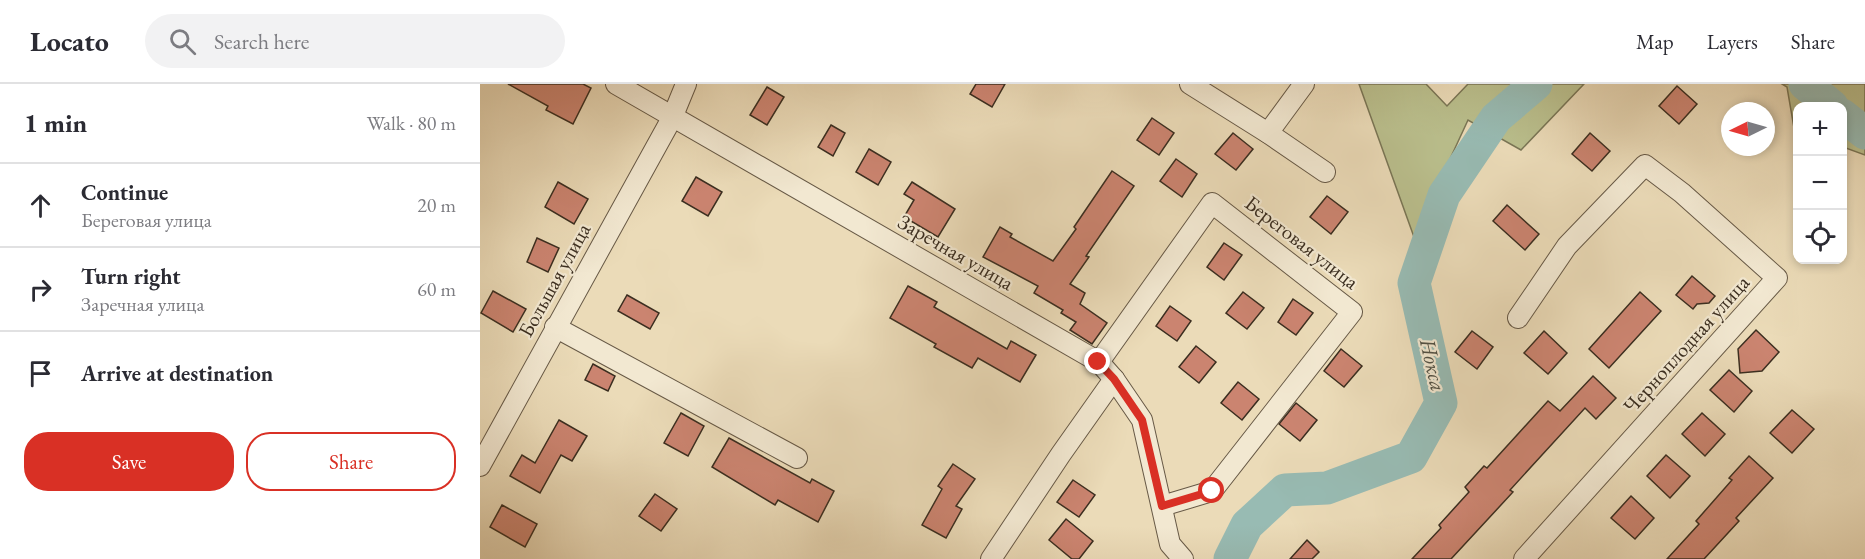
<!DOCTYPE html>
<html lang="en">
<head>
<meta charset="utf-8">
<style>
  body { margin:0; font-family:"EB Garamond",serif; background:#f2f2f3; color:#2b2b33 }
  .controls { position:absolute; right:18px; top:18px; display:grid; overflow:hidden; border-radius:12px; box-shadow:0 3px 9px #0003 }
  .controls button { width:54px; height:54px; display:grid; place-items:center; padding:0; border:0; border-bottom:2px solid #e1e1e2; background:#fff; color:#2b2b33; font:30px sans-serif }
  .compass { position:absolute; left:1241px; top:18px; width:54px; height:54px; border-radius:50%; background:#fff; box-shadow:0 3px 9px #0003; rotate:265deg }
  .stop { position:absolute; width:18px; height:18px; margin:-14px; border:4px solid #d93025; border-radius:50%; background:#fff }
  .stop.end { background:#d93025; border-color:#fff; box-shadow:0 2px 6px #0008 }
  .list { margin:0; padding:0; list-style:none }
  h2 { display:flex; justify-content:space-between; align-items:center; height:78px; margin:0; padding:0 24px; font-size:26px }
  h2 small { font-size:20px; font-weight:400; color:#7c7c81 }
  .list li { display:grid; grid-template-columns:39px 1fr auto; gap:18px; align-items:center; box-sizing:border-box; height:84px; padding:0 24px; border-top:2px solid #e1e1e2 }
  .list b { display:block; font-size:22px; white-space:nowrap }
  .list p { margin:0; font-size:20px; white-space:nowrap; color:#7c7c81 }
  .list em { font-size:20px; font-style:normal; color:#7c7c81 }
  .actions { display:flex; gap:12px; padding:18px 24px }
  .actions a { flex:1; padding:14px 0; border:2px solid #d93025; border-radius:24px; text-align:center; font-size:21px; color:#d93025 }
  .actions .main { background:#d93025; color:#fff }
  .icon { flex:none; width:33px; height:33px; fill:none; stroke:currentColor; stroke-width:2; stroke-linecap:round; stroke-linejoin:round }
  .map { position:relative; flex:none; width:1385px; height:475px; overflow:hidden }
  header { display:flex; align-items:center; gap:36px; box-sizing:border-box; height:84px; padding:0 30px; background:#fff; border-bottom:2px solid #e1e1e2 }
  header strong { font-size:28px }
  nav { display:flex; gap:33px; margin-inline-start:auto; font-size:21px }
  .search { width:420px; height:54px; background:#f2f2f3; display:flex; align-items:center; gap:15px; box-sizing:border-box; padding:0 21px; border-radius:33px; color:#7c7c81; font-size:22px }
  main { display:flex }
  aside { flex:1; background:#fff }
  .map>svg:first-child { display:block }
</style>
</head>
<body>
<header>
<strong>Locato</strong>
<div class="search"><svg class="icon" aria-label="search" viewBox="0 0 24 24"><circle cx="10" cy="10" r="6"/><path d="M15 15l6 6"/></svg>Search here</div>
<nav><a>Map</a><a>Layers</a><a>Share</a></nav>
</header>
<main>
<aside>
<h2>1 min<small>Walk · 80 m</small></h2>
<ul class="list">
<li><svg class="icon" aria-label="ahead" viewBox="0 0 24 24"><path d="M12 20V5M6 11l6-6 6 6"/></svg><div><b>Continue</b><p>Береговая улица</p></div><em>20 m</em></li>
<li><svg class="icon" aria-label="right" viewBox="0 0 24 24"><path d="M7 20v-9h11M14 6l5 5-5 5"/></svg><div><b>Turn right</b><p>Заречная улица</p></div><em>60 m</em></li>
<li><svg class="icon" aria-label="arrive" viewBox="0 0 24 24"><path d="M6 21V4h12l-3 4 3 4H6"/></svg><div><b>Arrive at destination</b></div></li>
</ul>
<div class="actions"><a class="main">Save</a><a>Share</a></div>
</aside>
<div class="map">
<svg width="1385" height="475" viewBox="0 0 1385 475">
  <rect width="100%" height="100%" fill="#ebdbb8"/>
  <filter id="stains"><feTurbulence type="fractalNoise" baseFrequency=".00333" numOctaves="4"/><feColorMatrix values="0 0 0 0 .2 0 0 0 0 .09 0 0 0 0 .02 0 0 0 .5 -.17"/></filter>
  <radialGradient id="worn" r=".72"><stop offset=".6" stop-color="#630" stop-opacity="0"/><stop offset="1" stop-color="#630" stop-opacity=".3"/></radialGradient>
  <!-- green -->
  <g fill="#babf8d" stroke="#7a7656" stroke-width="1.5">
    <polygon points="879,0 946,0 967,22 988,0 1104,0 1041,66 988,36 934,153"/>
    <polygon points="1302,0 1385,0 1385,71 1363,63 1362,22 1318,22 1317,45 1314,44 1307,3"/>
  </g>
  <g fill="none" stroke-linecap="round" stroke-linejoin="round">
    <!-- river -->
    <g stroke="#98bbb3" stroke-width="33">
      <polyline points="1325,0 1352,22"/>
      <polyline points="1362,31 1385,49"/>
      <polyline points="750,475 767,441 805,406 847,404 931,373 961,319 934,199 964,111 1016,34 1056,0"/>
    </g>
  </g>
  <!-- building -->
  <g fill="#cb8470" stroke="#3b2e20" stroke-width="1.5">
    <polygon points="28,0 103,0 111,4 93,40 66,26 68,22"/>
    <polygon points="496,0 525,0 512,23 490,10"/>
    <polygon points="1197,2 1217,20 1199,40 1179,22"/>
    <polygon points="287,3 304,13 287,41 270,31"/>
    <polygon points="672,34 694,49 679,71 657,56"/>
    <polygon points="351,41 365,49 353,72 338,63"/>
    <polygon points="753,49 773,65 756,86 735,70"/>
    <polygon points="1110,49 1130,67 1112,87 1092,70"/>
    <polygon points="389,65 411,78 398,101 376,88"/>
    <polygon points="696,75 717,90 702,113 680,97"/>
    <polygon points="632,87 654,102 606,172 609,173 590,200 605,209 600,220 627,239 612,260 590,246 596,238 581,229 583,226 554,209 558,202 503,173 520,143 532,150 530,153 573,177 596,145 594,143"/>
    <polygon points="216,93 242,108 228,132 202,117"/>
    <polygon points="78,98 108,115 94,140 65,123"/>
    <polygon points="432,98 475,125 458,153 424,133 434,116 424,110"/>
    <polygon points="847,112 868,128 851,150 830,133"/>
    <polygon points="1027,121 1059,150 1045,166 1013,137"/>
    <polygon points="57,154 79,164 68,188 47,178"/>
    <polygon points="744,159 762,171 744,196 727,183"/>
    <polygon points="1212,192 1235,212 1229,219 1217,220 1213,225 1196,211"/>
    <polygon points="428,202 457,218 454,223 527,265 531,257 556,271 540,298 498,274 492,284 454,263 456,260 410,234"/>
    <polygon points="13,207 46,225 33,248 1,229"/>
    <polygon points="763,208 784,224 767,245 746,229"/>
    <polygon points="1160,208 1181,227 1129,284 1109,265"/>
    <polygon points="147,211 179,229 170,245 138,227"/>
    <polygon points="813,215 833,229 816,251 798,238"/>
    <polygon points="690,222 711,237 697,257 676,242"/>
    <polygon points="1276,246 1299,268 1282,287 1260,289 1258,265"/>
    <polygon points="992,247 1013,263 997,285 975,268"/>
    <polygon points="1064,247 1087,269 1068,290 1044,269"/>
    <polygon points="716,262 736,278 719,299 699,283"/>
    <polygon points="861,265 882,282 864,303 844,287"/>
    <polygon points="113,280 135,292 128,307 105,296"/>
    <polygon points="1249,286 1272,307 1254,328 1230,306"/>
    <polygon points="1113,292 1136,314 1116,335 1105,324 1030,406 1033,408 971,475 932,475 961,444 959,441 989,408 985,403 1004,382 1007,384 1068,317 1080,327"/>
    <polygon points="758,298 779,315 762,336 741,319"/>
    <polygon points="816,319 837,336 820,357 799,340"/>
    <polygon points="1312,326 1334,345 1312,369 1290,349"/>
    <polygon points="201,329 224,342 208,372 184,359"/>
    <polygon points="1222,329 1245,350 1225,372 1202,350"/>
    <polygon points="79,336 107,352 92,377 81,371 60,409 30,392 42,371 55,379"/>
    <polygon points="249,354 330,399 332,395 354,407 338,438 298,416 295,421 232,383"/>
    <polygon points="1186,371 1210,392 1190,414 1167,392"/>
    <polygon points="1269,372 1293,394 1256,434 1259,437 1224,475 1187,475 1219,440 1216,437 1252,396 1249,394"/>
    <polygon points="473,380 495,395 476,422 482,425 466,454 442,441 462,405 458,402"/>
    <polygon points="593,396 615,411 599,433 577,418"/>
    <polygon points="175,410 197,425 181,447 159,432"/>
    <polygon points="1151,412 1174,434 1155,455 1131,434"/>
    <polygon points="22,421 57,440 45,463 10,443"/>
    <polygon points="586,435 613,457 599,475 592,475 569,456"/>
    <polygon points="827,456 839,468 832,475 810,475"/>
  </g>
  <g fill="none" stroke-linecap="round" stroke-linejoin="round">
    <defs>
      <g id="minor">
        <polyline points="136,0 619,278 634,295 662,336 690,460 703,475"/>
        <polyline points="710,0 788,49 845,88"/>
        <polyline points="788,49 824,0"/>
        <polyline points="1038,234 1087,162 1165,81 1202,109 1297,194 1044,475"/>
        <polyline points="75,243 317,374"/>
        <polyline points="619,278 732,119 872,228 732,407 682,422"/>
        <polyline points="0,382 192,34 206,0"/>
        <polyline points="511,475 581,370 634,295"/>
      </g>
    </defs>
    <!-- minor casing -->
    <use href="#minor" stroke="#675946" stroke-width="22"/>
    <!-- minor -->
    <use href="#minor" stroke="#f2e8d1" stroke-width="20"/>
  </g>
  <g fill="none" stroke-linecap="round" stroke-linejoin="round">
    <!-- route -->
    <polyline stroke="#d93025" stroke-width="8" points="618,278 634,295 662,336 682,422 732,407"/>
  </g>
  <g text-anchor="middle" dominant-baseline="central" stroke-width="4.5" stroke-linejoin="round" paint-order="stroke">
    <!-- street labels -->
    <g font-size="21" fill="#3b2e20" stroke="#f2e8d1">
      <text transform="translate(822 158) rotate(38)">Береговая улица</text>
      <text transform="translate(476 168) rotate(30)">Заречная улица</text>
      <text transform="translate(74 196) rotate(-61)">Большая улица</text>
      <text transform="translate(1206 260) rotate(-48)">Черноплодная улица</text>
    </g>
    <!-- water labels -->
    <g font-size="22" font-style="italic" fill="#525145" stroke="#f2e8d1">
      <text transform="translate(953 281) rotate(77)">Нокса</text>
    </g>
  </g>
  <rect width="100%" height="100%" filter="url(#stains)"/>
  <rect width="100%" height="100%" fill="url(#worn)"/>
</svg>
<div class="controls">
<button>+</button>
<button>−</button>
<button><svg class="icon" aria-label="locate" viewBox="0 0 24 24"><circle cx="12" cy="12" r="6"/><path d="M12 2v4M12 18v4M2 12h4M18 12h4"/></svg></button>
</div>
<svg class="compass" viewBox="-18 -18 36 36"><path d="M0-13l5 13h-10z" fill="#e53935"/><path d="M0 13l5-13h-10z" fill="#7c7c81"/></svg>
<div class="stop" style="left:732px;top:407px"></div>
<div class="stop end" style="left:618px;top:278px"></div>
</div>
</main>
</body>
</html>
